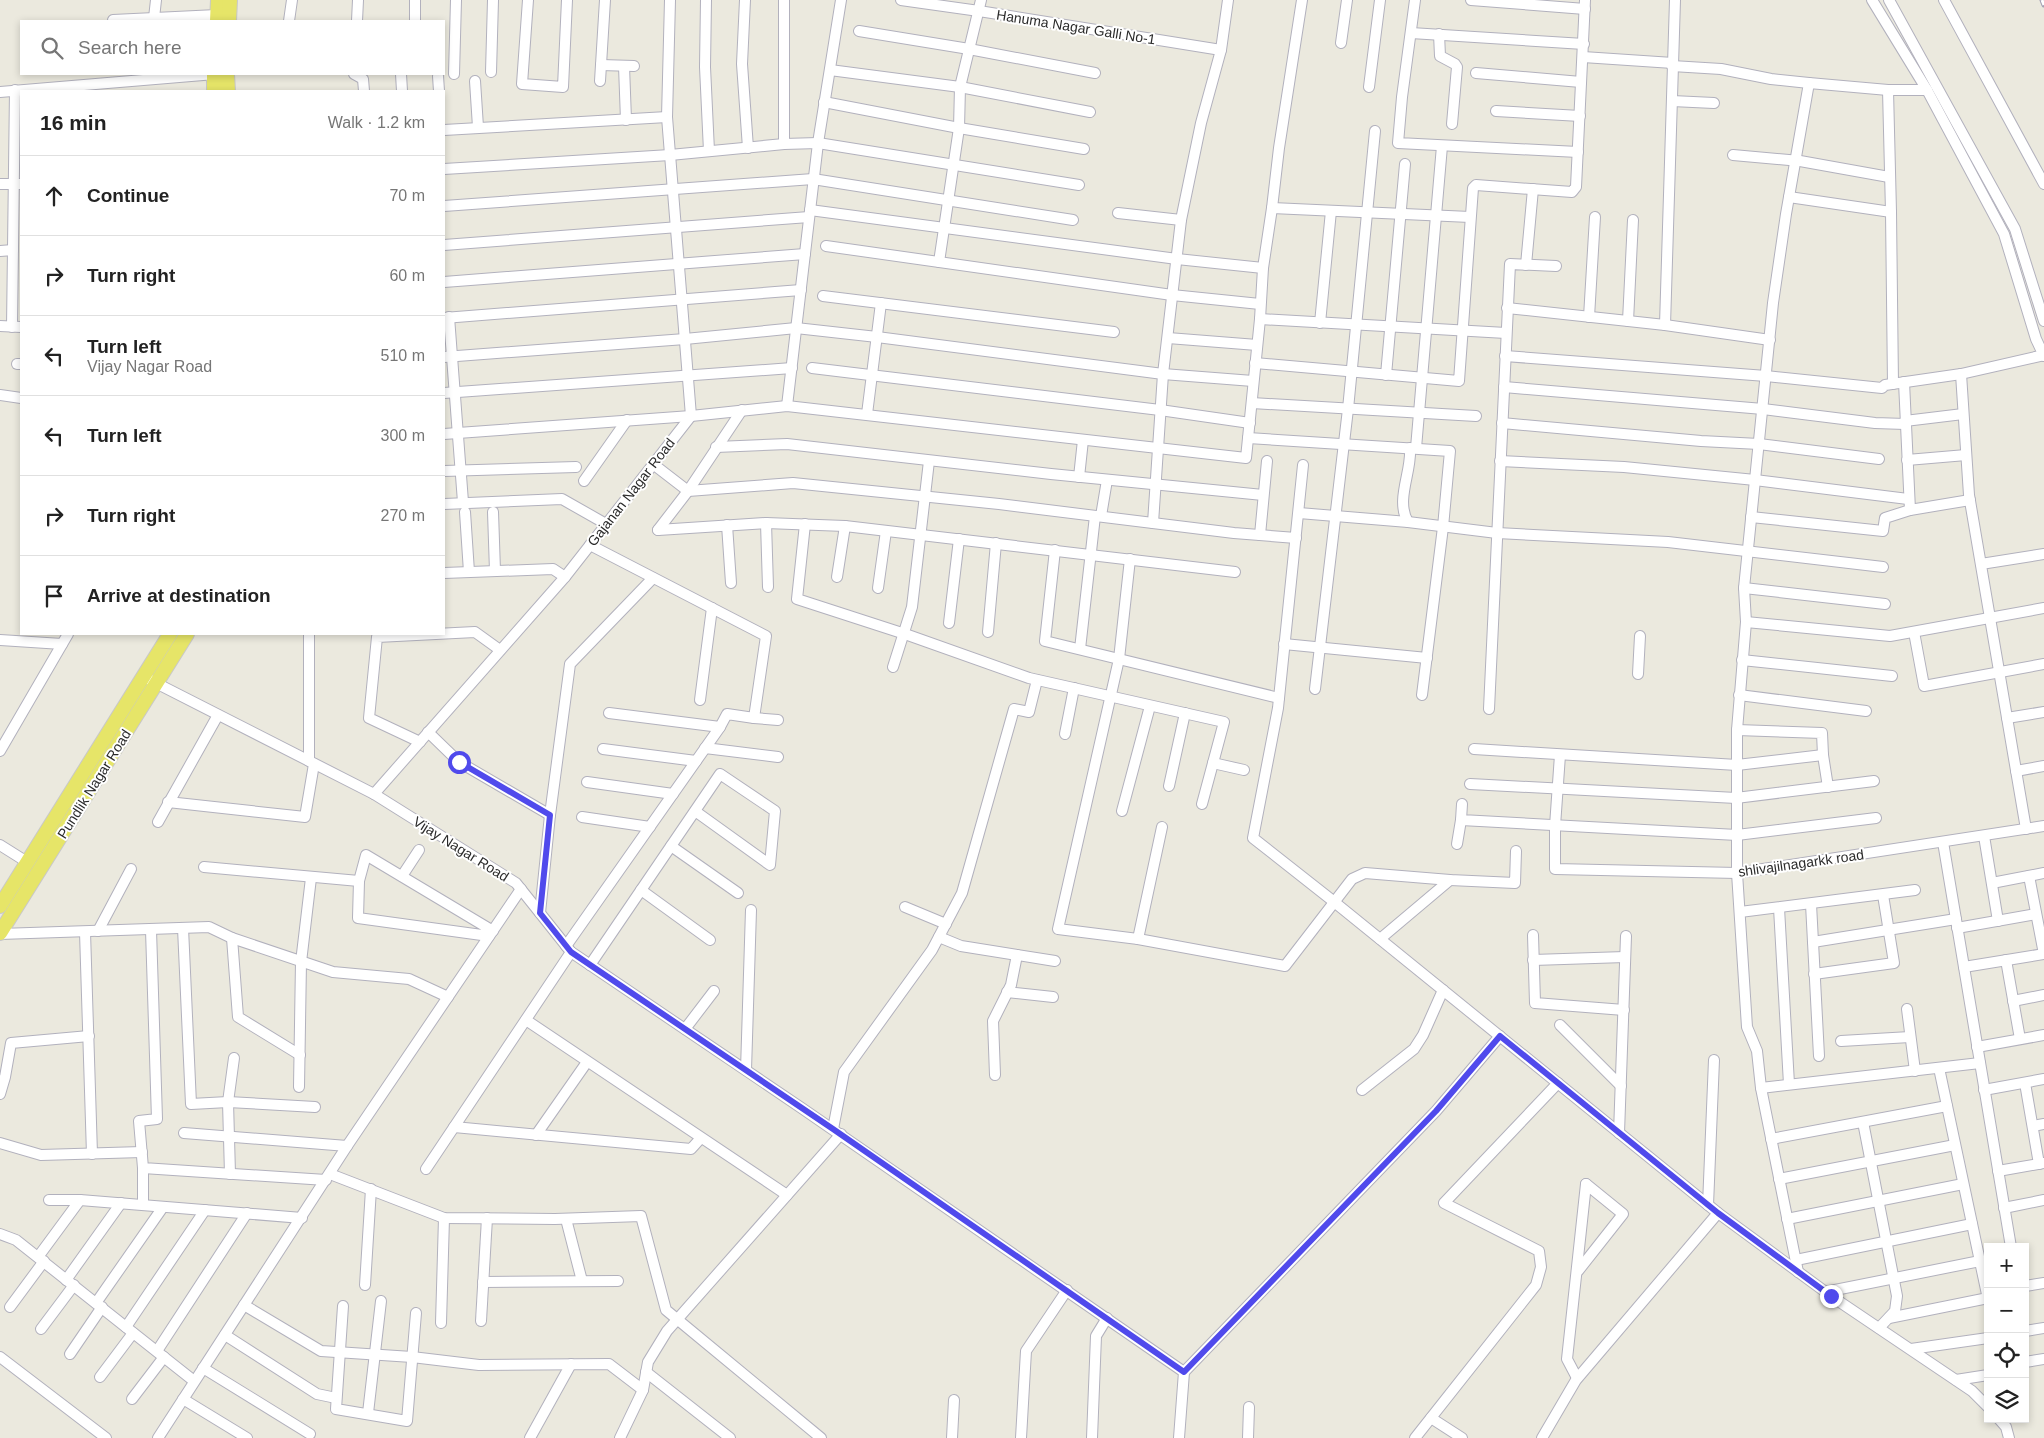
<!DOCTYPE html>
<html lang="en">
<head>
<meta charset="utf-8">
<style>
  body { margin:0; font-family:Arial,sans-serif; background:#f2f2f2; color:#222 }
  .controls { position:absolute; right:15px; bottom:15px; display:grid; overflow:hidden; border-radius:0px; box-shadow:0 2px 8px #0003 }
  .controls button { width:45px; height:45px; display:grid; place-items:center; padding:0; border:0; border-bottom:1px solid #e0e0e0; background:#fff; color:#222; font:25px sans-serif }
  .stop { position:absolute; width:15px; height:15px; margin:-11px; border:4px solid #504aec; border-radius:50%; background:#fff }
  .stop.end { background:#504aec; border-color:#fff; box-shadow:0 1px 5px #0008 }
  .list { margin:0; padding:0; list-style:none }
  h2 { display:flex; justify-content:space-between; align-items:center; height:65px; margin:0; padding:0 20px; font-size:21px }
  h2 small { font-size:16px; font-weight:400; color:#767676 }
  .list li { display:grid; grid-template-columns:32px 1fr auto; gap:15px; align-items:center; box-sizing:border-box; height:80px; padding:0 20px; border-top:1px solid #e0e0e0 }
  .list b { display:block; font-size:19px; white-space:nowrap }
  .list p { margin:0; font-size:16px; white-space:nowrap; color:#767676 }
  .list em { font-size:16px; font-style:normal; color:#767676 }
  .icon { flex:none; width:28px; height:28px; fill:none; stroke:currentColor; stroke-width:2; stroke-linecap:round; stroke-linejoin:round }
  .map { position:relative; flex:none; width:2044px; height:1438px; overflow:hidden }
  .search { position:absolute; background:#fff; box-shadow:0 2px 8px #0003; left:20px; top:20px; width:425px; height:55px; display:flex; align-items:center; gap:12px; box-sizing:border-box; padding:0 18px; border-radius:0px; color:#767676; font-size:19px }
  .panel { position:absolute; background:#fff; box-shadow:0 2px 8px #0003; left:20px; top:90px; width:425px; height:545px; border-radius:0px }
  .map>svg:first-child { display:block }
</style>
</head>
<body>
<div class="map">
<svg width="2044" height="1438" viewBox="0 0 2044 1438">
  <rect width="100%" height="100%" fill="#ebe9de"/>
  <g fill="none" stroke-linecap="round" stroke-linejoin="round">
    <defs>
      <g id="minor">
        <polyline points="528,0 522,84 563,87 567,0"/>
        <polyline points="706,0 705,67 709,151"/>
        <polyline points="745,0 742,64 748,148"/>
        <polyline points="901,0 979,11 1221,50"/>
        <polyline points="1415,0 1402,97 1398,143 1578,152"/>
        <polyline points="1471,0 1585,9"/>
        <polyline points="1872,0 1927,90 2004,234 2036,339 2044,356"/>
        <polyline points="1889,0 2015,229 2044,321"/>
        <polyline points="1944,0 2044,184"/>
        <polyline points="154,18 156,0"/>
        <polyline points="113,20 217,15"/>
        <polyline points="289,21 292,0"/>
        <polyline points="357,21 358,0"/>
        <polyline points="415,21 415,0"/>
        <polyline points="859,31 969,49 1095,73"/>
        <polyline points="1411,33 1584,44"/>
        <polyline points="1439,34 1440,56 1455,64 1457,67 1452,124"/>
        <polyline points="1341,43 1347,0"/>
        <polyline points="1583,57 1673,63"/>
        <polyline points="601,65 634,66"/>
        <polyline points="624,66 626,120"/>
        <polyline points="1672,66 1721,69 1771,79 1809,83"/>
        <polyline points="830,70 960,87 1090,112"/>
        <polyline points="491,72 493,0"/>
        <polyline points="1476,73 1581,82"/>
        <polyline points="354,74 363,79 364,91"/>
        <polyline points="401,74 402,91"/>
        <polyline points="454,74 456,0"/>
        <polyline points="438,76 439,91"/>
        <polyline points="475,81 478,127"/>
        <polyline points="600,81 605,0"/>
        <polyline points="1369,87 1380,0"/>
        <polyline points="1888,90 1891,212 1893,384"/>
        <polyline points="0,92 215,74"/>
        <polyline points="1672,101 1714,103"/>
        <polyline points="824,102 959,128 1084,149"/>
        <polyline points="1496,111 1580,116"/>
        <polyline points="444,130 667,117"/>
        <polyline points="784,144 784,0"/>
        <polyline points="1733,155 1800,161 1889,177"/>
        <polyline points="444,169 670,155 784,144 818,143 1079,185"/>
        <polyline points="0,184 21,184"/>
        <polyline points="1789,197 1891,212"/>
        <polyline points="444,206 813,179 1073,220"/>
        <polyline points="1272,208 1470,217"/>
        <polyline points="810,210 1177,259 1263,268"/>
        <polyline points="1118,213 1181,220"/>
        <polyline points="444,245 809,217"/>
        <polyline points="826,246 1172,295 1260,304"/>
        <polyline points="0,251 13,250"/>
        <polyline points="939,262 959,128 960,87 981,0"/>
        <polyline points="1526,265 1533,189"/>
        <polyline points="444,282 805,254"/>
        <polyline points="823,296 1114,332"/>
        <polyline points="1507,308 1665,325 1770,340"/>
        <polyline points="449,317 463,502"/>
        <polyline points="1589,317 1595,217"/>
        <polyline points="444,318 801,290"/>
        <polyline points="1260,319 1506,333"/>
        <polyline points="1628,321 1633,220"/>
        <polyline points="1320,323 1331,211"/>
        <polyline points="1665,325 1675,0"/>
        <polyline points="0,326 21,327"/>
        <polyline points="12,327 15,90"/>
        <polyline points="1168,338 1257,345"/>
        <polyline points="1505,356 1766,376 1882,388 1885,385 1961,374 2044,355"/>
        <polyline points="444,357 685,339 796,328 877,337 1163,374 1253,381"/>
        <polyline points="1255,363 1459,381 1473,188 1476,185 1572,192 1576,187 1585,0"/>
        <polyline points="17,364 21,364"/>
        <polyline points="812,368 1160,410 1250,423"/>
        <polyline points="1961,374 1969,495 2026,829"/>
        <polyline points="1386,375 1405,164"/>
        <polyline points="1904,382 1910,510 1970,500"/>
        <polyline points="1504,387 1763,409 1875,423 1905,424"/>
        <polyline points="444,393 792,368"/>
        <polyline points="0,395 21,398"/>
        <polyline points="1252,403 1476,416"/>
        <polyline points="787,406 818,143 841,0"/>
        <polyline points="867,414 881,303"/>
        <polyline points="1905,421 1963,414"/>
        <polyline points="1502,423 1701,441 1759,444 1879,459"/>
        <polyline points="444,434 691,416 787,406 1246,458 1260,319 1263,268 1272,208 1279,148 1302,0"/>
        <polyline points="1248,438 1450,451 1443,527 1422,695"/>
        <polyline points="716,447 787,444 1051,474 1263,495"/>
        <polyline points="1416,448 1442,146"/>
        <polyline points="1907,460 1966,455"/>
        <polyline points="1500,461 1624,467 1755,480 1908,499"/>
        <polyline points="653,464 688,491 793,483 999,504 1234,533 1296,538"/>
        <polyline points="1303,465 1278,708 1253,838 1333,901 1718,1213 1831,1296 1972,1391 1988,1407"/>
        <polyline points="444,471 576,467"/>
        <polyline points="1079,477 1083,440"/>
        <polyline points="584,481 627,420"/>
        <polyline points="444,504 562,499 606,524"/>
        <polyline points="465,512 469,572"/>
        <polyline points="493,512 495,571"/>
        <polyline points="1299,513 1408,522 1497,533 1668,542 1883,567"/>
        <polyline points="1101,516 1107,480"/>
        <polyline points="1751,517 1883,531 1885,518 1910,510"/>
        <path d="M 1408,522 C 1395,500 1412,472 1410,448"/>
        <polyline points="766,523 768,587"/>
        <polyline points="1153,523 1163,374 1181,220 1201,123 1221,50 1228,0"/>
        <polyline points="805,524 797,599 905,634 1029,678 1224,722 1202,804"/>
        <polyline points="727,525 731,583"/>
        <polyline points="658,530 766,523 845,526 1235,572"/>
        <polyline points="658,530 688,491 742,410"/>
        <polyline points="1260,535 1267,461"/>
        <polyline points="1055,550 1045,641 1279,698"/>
        <polyline points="1130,559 1119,659 1058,929 1138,939"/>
        <polyline points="1981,564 2044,554"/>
        <polyline points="444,573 553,569 565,577"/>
        <polyline points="837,577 845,526"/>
        <polyline points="878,588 886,531"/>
        <polyline points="1744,588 1885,604"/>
        <polyline points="1746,622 1890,636 2044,608"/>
        <polyline points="949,623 959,539"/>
        <polyline points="988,632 996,543"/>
        <polyline points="1914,632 1924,686 2044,664"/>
        <polyline points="309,634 309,761"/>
        <polyline points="0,640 62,644"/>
        <polyline points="1284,644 1427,658"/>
        <polyline points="1080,649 1095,516"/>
        <polyline points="1742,660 1892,676"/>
        <polyline points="893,667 912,607 929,461"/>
        <polyline points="1638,674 1640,636"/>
        <polyline points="150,680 374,794 516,883 571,952 803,1109 1184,1372 1179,1438"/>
        <polyline points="1315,689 1348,409 1375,131"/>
        <polyline points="1739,695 1866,711"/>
        <polyline points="700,700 712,608"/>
        <polyline points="1489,709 1510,264 1556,266"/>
        <polyline points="609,713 720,727"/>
        <polyline points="754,718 778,720"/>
        <polyline points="2007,718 2044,712"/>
        <polyline points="1737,730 1822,733 1823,755 1828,787"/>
        <polyline points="428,732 459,762 550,815"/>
        <polyline points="1065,734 1074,688"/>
        <polyline points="420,742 369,718 377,637 475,632 500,650"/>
        <polyline points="705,748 778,757"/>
        <polyline points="603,749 696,761"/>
        <polyline points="1474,749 1737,765 1823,755"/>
        <polyline points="0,751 68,634"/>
        <polyline points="1560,755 1555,826 1555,869 1737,873 2044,826"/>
        <polyline points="1213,763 1244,770"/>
        <polyline points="2016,771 2044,766"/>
        <polyline points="587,782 673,794"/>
        <polyline points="1470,784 1736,798 1874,781"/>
        <polyline points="1169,786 1185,713"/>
        <polyline points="374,794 565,577 691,416 667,117 670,0"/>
        <polyline points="168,802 305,817 314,764"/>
        <polyline points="1462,804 1461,820 1737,835 1876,818"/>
        <polyline points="1122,811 1150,706"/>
        <polyline points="582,817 650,827"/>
        <polyline points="158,822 218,715"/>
        <polyline points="1162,827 1138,939 1285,966 1352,879 1365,873 1450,880 1515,883 1516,851"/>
        <polyline points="1984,836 1998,921"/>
        <polyline points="1943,842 2011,1247"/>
        <polyline points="1457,844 1461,820"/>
        <polyline points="0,845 27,862"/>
        <polyline points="671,846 738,893"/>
        <polyline points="204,867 359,881"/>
        <polyline points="402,876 419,850"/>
        <polyline points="2029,876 2044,954"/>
        <polyline points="1992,883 2044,873"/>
        <polyline points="641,890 710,940"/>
        <polyline points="1811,904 1819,1056"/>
        <polyline points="905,907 946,924"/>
        <polyline points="1779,908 1789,1084"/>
        <polyline points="1740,912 1915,890"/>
        <polyline points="540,913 550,815 570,664 653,578"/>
        <polyline points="183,928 191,1104 228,1102 315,1107"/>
        <polyline points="1957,928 2036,914"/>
        <polyline points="151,930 157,1119 139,1121 143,1168 326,1180"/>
        <polyline points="98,931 131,869"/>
        <polyline points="85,932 92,1154"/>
        <polyline points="0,934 209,927 232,938 333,972 409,979 448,997"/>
        <polyline points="1533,935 1535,1003 1624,1010"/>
        <polyline points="489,936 358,918 359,881 366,855 493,931"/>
        <polyline points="939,937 961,946 1055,961"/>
        <polyline points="232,938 238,1017 300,1055"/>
        <polyline points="1380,939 1450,880"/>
        <polyline points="1813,942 1956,919"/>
        <polyline points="566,946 720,727 727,714 754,718 766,636 590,545"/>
        <polyline points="1533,960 1625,957"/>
        <polyline points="2006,960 2020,1039"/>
        <polyline points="590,965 720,774 775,811 770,865 695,811"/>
        <polyline points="1964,967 2044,954"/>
        <polyline points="1814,974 1894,963 1883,895"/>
        <polyline points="1007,992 1053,997"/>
        <polyline points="2013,1001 2044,995"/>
        <polyline points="1907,1009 1915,1071"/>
        <polyline points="526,1020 787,1195"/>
        <polyline points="1560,1025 1621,1086"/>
        <polyline points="685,1029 714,991"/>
        <polyline points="1841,1041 1910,1037"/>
        <polyline points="1977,1047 2044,1035"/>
        <polyline points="1939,1068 1988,1299"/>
        <polyline points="746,1070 751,910"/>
        <polyline points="995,1075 993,1021 1011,985 1017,955"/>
        <polyline points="2025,1083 2039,1164"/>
        <polyline points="299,1087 301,962 311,878"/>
        <polyline points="1761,1088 1980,1063"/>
        <polyline points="1362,1090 1414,1049 1423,1035 1443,990"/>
        <polyline points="1984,1090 2044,1079"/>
        <polyline points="0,1094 5,1077 11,1043 89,1036"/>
        <polyline points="1863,1122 1897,1296 1895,1311 1879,1328"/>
        <polyline points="2033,1126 2044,1124"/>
        <polyline points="454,1127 691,1149 700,1139"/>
        <polyline points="833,1129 844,1072 932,950 962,893 1014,709 1029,712 1037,680"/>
        <polyline points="184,1133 347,1146"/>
        <polyline points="1619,1133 1626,936"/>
        <polyline points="536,1135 587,1062"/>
        <polyline points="1771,1139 1947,1106"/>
        <polyline points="0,1143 41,1155 142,1152"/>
        <polyline points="143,1168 143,1205"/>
        <polyline points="426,1169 571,952"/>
        <polyline points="1998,1171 2044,1163"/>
        <polyline points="230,1174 228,1102 234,1058"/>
        <polyline points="330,1174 444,1218 555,1219 641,1216 666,1310 821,1438"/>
        <polyline points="1779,1179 1955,1145"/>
        <polyline points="49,1200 80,1200 302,1218"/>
        <polyline points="1708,1205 1714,1060"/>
        <polyline points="2004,1208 2044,1200"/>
        <polyline points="566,1219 582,1281"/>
        <polyline points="1787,1219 1963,1184"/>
        <polyline points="0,1234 16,1240 194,1381"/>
        <polyline points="38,1257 80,1200"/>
        <polyline points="1796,1260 1972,1224"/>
        <polyline points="1578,1271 1623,1214 1586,1184"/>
        <polyline points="1798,1272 1761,1088 1757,1051 1747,1027 1737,873 1737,730 1746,622 1744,588 1773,303 1786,214 1809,83 1888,90 1927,90"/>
        <polyline points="66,1280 121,1203"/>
        <polyline points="483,1282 618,1281"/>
        <polyline points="365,1285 371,1189"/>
        <polyline points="2025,1286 2044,1283"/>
        <polyline points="1825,1292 1980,1261"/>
        <polyline points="96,1303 163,1207"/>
        <polyline points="244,1305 321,1351 412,1357 479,1365 609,1364 643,1390"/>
        <polyline points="343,1306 336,1409 407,1421 416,1313"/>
        <polyline points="10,1307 44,1261"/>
        <polyline points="1889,1318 1988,1298"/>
        <polyline points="481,1321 487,1218"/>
        <polyline points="441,1323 444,1218"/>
        <polyline points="126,1327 205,1210"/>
        <polyline points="41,1329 74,1285"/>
        <polyline points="2025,1331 2044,1328"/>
        <polyline points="225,1335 317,1394 336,1398"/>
        <polyline points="1911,1349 1988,1338"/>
        <polyline points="157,1351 247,1213"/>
        <polyline points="70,1354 102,1307"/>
        <polyline points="0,1357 106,1438"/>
        <polyline points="2025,1362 2044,1359"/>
        <polyline points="203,1368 310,1434"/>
        <polyline points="646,1372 730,1438"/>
        <polyline points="1184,1372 1436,1111 1500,1036"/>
        <polyline points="100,1377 133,1333"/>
        <polyline points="1577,1378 1567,1359 1586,1184"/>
        <polyline points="1956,1380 1988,1375"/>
        <polyline points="132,1399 164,1357"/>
        <polyline points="183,1399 247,1438"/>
        <polyline points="368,1413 381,1301"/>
        <polyline points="1431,1418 1462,1438"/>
        <polyline points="1999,1419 2006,1427 2009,1438"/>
        <polyline points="158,1438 347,1146 521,889"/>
        <polyline points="530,1438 571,1364"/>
        <polyline points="620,1438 643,1390 648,1362 667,1331 841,1134"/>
        <polyline points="952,1438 954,1400"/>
        <polyline points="1021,1438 1026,1351 1067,1290"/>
        <polyline points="1092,1438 1096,1336 1107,1318"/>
        <polyline points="1248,1438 1249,1407"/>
        <polyline points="1415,1438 1536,1285 1541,1267 1539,1251 1444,1203 1558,1083"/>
        <polyline points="1542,1438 1576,1380 1718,1213"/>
      </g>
      <g id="major">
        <polyline points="217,21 218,0"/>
        <polyline points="229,21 230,0"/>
        <polyline points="227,74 228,91"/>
        <polyline points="214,91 214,74"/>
        <polyline points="0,906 170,634"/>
        <polyline points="0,933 187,634"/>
      </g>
    </defs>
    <!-- minor casing -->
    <use href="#minor" stroke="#b2b1bd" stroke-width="12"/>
    <!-- major casing -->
    <use href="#major" stroke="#c8c8c8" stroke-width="16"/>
    <!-- minor -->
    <use href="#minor" stroke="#fff" stroke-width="10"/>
    <!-- major -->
    <use href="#major" stroke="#e6e568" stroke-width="14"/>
    <defs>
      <polyline id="rail" points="2042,0 2044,5"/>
    </defs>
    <!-- rail casing -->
    <use href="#rail" stroke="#a2a1b3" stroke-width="5"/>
    <!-- rail -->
    <use href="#rail" stroke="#fff" stroke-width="3" stroke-dasharray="9" stroke-linecap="butt"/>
  </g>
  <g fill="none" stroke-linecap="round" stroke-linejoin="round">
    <!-- route -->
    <polyline stroke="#504aec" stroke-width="6" points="459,762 550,815 540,913 571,952 833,1129 1184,1372 1436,1111 1500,1036 1718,1213 1831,1296"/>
  </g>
  <g text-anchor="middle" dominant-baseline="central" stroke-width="4" stroke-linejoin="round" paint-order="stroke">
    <!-- street labels -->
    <g font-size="14" fill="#2b2b2b" stroke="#fff">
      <text transform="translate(1076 27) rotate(9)">Hanuma Nagar Galli No-1</text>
      <text transform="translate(631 492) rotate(-52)">Gajanan Nagar Road</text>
      <text transform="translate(94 784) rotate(-58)">Pundlik Nagar Road</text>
      <text transform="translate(461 849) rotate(32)">Vijay Nagar Road</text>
      <text transform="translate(1801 863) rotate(-8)">shlivajilnagarkk road</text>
    </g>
  </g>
</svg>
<div class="controls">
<button>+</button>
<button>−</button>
<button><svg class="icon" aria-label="locate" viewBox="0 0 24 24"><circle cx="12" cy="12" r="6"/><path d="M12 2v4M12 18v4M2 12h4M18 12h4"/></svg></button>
<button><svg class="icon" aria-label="layers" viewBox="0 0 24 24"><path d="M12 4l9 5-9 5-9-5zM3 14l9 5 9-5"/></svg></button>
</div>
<div class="stop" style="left:459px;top:762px"></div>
<div class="stop end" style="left:1831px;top:1296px"></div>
<div class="search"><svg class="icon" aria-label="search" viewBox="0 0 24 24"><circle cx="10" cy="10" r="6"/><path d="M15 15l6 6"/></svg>Search here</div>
<section class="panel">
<h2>16 min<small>Walk · 1.2 km</small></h2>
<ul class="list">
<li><svg class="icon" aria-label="ahead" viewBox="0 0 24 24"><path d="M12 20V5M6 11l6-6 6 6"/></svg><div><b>Continue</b></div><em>70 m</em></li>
<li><svg class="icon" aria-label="right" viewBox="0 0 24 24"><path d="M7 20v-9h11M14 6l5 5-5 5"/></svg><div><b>Turn right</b></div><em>60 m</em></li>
<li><svg class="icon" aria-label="left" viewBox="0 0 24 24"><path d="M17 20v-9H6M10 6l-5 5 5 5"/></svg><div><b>Turn left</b><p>Vijay Nagar Road</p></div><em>510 m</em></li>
<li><svg class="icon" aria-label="left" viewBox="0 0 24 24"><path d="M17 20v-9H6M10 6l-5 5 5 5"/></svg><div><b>Turn left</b></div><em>300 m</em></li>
<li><svg class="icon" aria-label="right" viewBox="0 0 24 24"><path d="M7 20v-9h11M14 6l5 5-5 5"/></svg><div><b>Turn right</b></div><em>270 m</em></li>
<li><svg class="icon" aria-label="arrive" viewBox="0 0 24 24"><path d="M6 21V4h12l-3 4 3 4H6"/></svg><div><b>Arrive at destination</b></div></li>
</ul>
</section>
</div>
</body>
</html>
